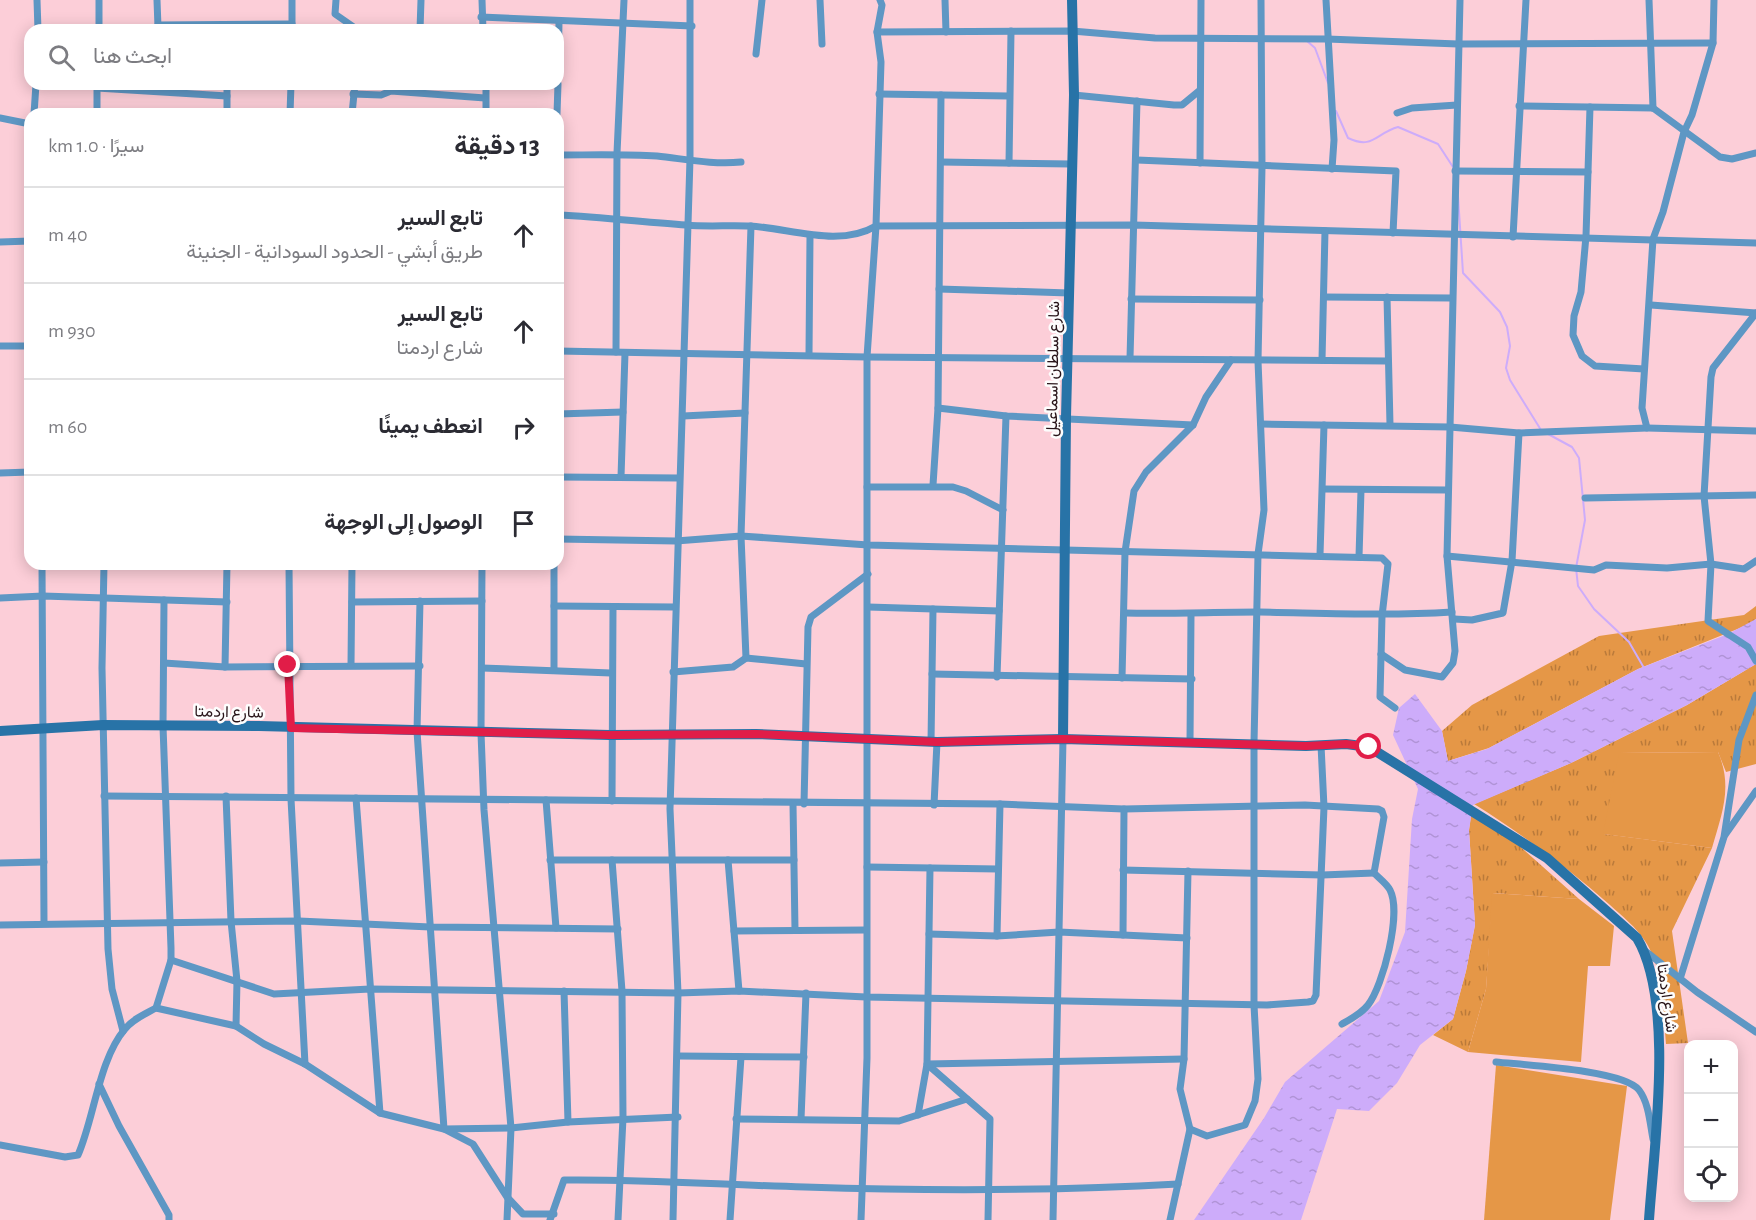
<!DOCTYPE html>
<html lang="ar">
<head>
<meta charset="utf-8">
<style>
  body { margin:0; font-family:"Alegreya Sans",Vazirmatn,sans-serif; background:#f7f7f7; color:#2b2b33; direction:rtl }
  .controls { position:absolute; right:18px; bottom:18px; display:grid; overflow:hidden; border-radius:12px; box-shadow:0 3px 15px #0003 }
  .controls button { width:54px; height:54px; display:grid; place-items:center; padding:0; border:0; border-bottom:2px solid #e1e1e2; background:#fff; color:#2b2b33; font:30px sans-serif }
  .stop { position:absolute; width:18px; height:18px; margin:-14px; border:4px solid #e11d48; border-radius:50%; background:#fff }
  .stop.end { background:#e11d48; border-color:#fff; box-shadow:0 2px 6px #0008 }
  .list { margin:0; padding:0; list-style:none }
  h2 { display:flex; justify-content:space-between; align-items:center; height:78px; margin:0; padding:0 24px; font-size:26px }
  h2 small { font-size:20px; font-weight:400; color:#7c7c81 }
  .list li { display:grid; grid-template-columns:39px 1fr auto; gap:18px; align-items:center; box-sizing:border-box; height:96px; padding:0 24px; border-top:2px solid #e1e1e2 }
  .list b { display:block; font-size:22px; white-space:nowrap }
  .list p { margin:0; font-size:20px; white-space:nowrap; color:#7c7c81 }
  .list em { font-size:20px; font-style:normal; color:#7c7c81 }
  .icon { flex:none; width:33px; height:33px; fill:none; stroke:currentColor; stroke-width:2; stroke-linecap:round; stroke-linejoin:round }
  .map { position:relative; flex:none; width:1756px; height:1220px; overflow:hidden; direction:ltr }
  .search { position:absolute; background:#fff; box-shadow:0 3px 15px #0003; left:24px; top:24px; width:540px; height:66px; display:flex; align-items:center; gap:15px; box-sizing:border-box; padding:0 21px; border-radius:18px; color:#7c7c81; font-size:22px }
  .panel { position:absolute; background:#fff; box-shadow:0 3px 15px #0003; left:24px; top:108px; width:540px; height:462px; border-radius:18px; direction:rtl }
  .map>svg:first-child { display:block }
</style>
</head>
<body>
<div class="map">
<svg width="1756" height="1220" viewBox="0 0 1756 1220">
  <defs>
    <pattern id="grass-tufts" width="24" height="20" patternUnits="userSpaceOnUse" patternTransform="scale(1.5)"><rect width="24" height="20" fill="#e59747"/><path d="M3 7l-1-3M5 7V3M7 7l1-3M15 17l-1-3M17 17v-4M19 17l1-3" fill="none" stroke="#ba7a3a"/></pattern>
    <pattern id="water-ripples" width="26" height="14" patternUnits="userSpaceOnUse" patternTransform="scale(1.5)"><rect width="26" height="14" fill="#cdacfa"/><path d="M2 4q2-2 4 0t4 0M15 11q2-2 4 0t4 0" fill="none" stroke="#b093d6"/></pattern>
  </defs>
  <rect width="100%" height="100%" fill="#fcced8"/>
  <!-- grass -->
  <g fill="url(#grass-tufts)">
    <polygon points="1756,606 1756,619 1750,624 1638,669 1489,748 1448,761 1442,731 1472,705 1599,636 1744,615"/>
    <path d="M 1756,664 L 1756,764 L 1726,772 L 1718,752 L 1620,753 L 1604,834 L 1712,848 L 1672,931 L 1688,1043 L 1666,1044 C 1663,1011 1664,969 1645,941 C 1636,927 1622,916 1610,905 C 1568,868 1522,834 1474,804 L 1571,763 L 1687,705 Z"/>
    <polygon points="1471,815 1515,842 1579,899 1493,893 1486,989 1468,1052 1433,1035 1453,1019 1466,971 1475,925 1469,830"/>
  </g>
  <!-- park -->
  <g fill="#e59747">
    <path d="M 1718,752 C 1733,787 1722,813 1712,848 L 1603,834 L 1619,753 Z"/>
    <polygon points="1492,893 1579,899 1614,926 1610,966 1588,966 1581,1062 1468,1052 1486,989"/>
    <polygon points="1496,1065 1627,1086 1610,1220 1484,1220"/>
  </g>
  <!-- water -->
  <polygon fill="url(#water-ripples)" points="1756,619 1756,664 1687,705 1571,763 1473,805 1469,830 1475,925 1466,971 1453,1019 1420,1045 1397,1083 1369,1111 1337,1109 1301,1220 1194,1220 1264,1118 1285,1082 1379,1001 1405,932 1412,819 1418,789 1393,735 1399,708 1415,694 1442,731 1448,761 1487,749 1638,669 1728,634"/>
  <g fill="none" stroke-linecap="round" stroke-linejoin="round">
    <!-- stream -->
    <g stroke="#cdacfa" stroke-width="2">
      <polyline points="1307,41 1315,48 1328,83"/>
      <path d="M 1336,111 L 1348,138 C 1373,150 1376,133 1398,127 L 1438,144 L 1453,167"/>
      <polyline points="1458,196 1463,273 1500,312 1507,327 1510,346 1506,368 1510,380 1541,430"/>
      <polyline points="1548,434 1572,447 1579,458 1585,520 1576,568 1578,586 1594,609 1629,642 1644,668"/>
    </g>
    <!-- street -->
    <g stroke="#5e97c4" stroke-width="7">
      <polyline points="37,0 38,30"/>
      <polyline points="157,0 158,27"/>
      <polyline points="292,0 292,30"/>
      <polyline points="336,0 335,14 358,30"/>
      <polyline points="482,0 483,30"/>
      <polyline points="820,0 822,44"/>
      <polyline points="945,0 946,32"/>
      <polyline points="1326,0 1334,140 1332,169"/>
      <polyline points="1649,0 1653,108"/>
      <polyline points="481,17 692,26"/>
      <polyline points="158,25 292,24"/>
      <polyline points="99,30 99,0"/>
      <polyline points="420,30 421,0"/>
      <polyline points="877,32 1072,31 1155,38 1327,39 1458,44 1713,43"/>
      <polyline points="756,54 762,0"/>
      <polyline points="558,73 559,22"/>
      <polyline points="97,87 97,114"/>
      <polyline points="97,88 227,96"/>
      <polyline points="353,94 381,95 391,91 485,98"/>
      <polyline points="879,94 1009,96"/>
      <polyline points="1074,95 1174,105 1182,105 1199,91"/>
      <polyline points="1519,106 1653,108 1720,157 1732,159 1756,153"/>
      <polyline points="1590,107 1586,236 1581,292 1574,316 1573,335 1582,356 1595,366 1644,369"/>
      <polyline points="1397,113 1412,108 1457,105"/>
      <polyline points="34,114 36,84"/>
      <polyline points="227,114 227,84"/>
      <polyline points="290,114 291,84"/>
      <polyline points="352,114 355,84"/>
      <polyline points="486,114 486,84"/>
      <polyline points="557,114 558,84"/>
      <polyline points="0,118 30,124"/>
      <path d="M 558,155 C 591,155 624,154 657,156 C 685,159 713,165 741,162"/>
      <polyline points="1137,160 1396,171 1393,233"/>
      <polyline points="941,162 1071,164"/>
      <polyline points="1009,163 1011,31"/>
      <polyline points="1200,163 1201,0"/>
      <polyline points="1455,171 1588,172"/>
      <path d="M 558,215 C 601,217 643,222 686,225 C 707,227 729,225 750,226 C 789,228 839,248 876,226 L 1134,225 L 1756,243"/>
      <polyline points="1513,237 1526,0"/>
      <polyline points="0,242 30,241"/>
      <polyline points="939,289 1069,293"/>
      <polyline points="1324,297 1451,298"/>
      <polyline points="1387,297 1390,425"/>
      <polyline points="1131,299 1260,300"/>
      <polyline points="1651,305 1756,313"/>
      <polyline points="1756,313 1713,368 1711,377 1704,496 1711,564 1708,621 1748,647 1756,661"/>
      <polyline points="0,346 30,346"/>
      <polyline points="558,351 867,357 1387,361"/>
      <polyline points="616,352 617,153 624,0"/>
      <polyline points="809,355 810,236"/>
      <polyline points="1130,358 1137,101"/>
      <polyline points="1322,360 1325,231"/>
      <polyline points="938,408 1006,416 1193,425"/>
      <polyline points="558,414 623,412"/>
      <polyline points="683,416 745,413"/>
      <polyline points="1261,424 1450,427 1519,433 1647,428 1642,408 1653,239 1663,212 1684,132 1692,115 1713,43 1714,0"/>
      <polyline points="1647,428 1756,431"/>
      <polyline points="0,473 30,472"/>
      <polyline points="558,477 679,478"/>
      <polyline points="621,477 625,353"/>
      <polyline points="933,485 938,408 941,95"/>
      <polyline points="867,487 953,487 966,491 1003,510"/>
      <polyline points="1323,489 1447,490"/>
      <polyline points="1585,498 1756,495"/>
      <polyline points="558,539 676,541 741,536 868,545 1382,558 1388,564 1382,616 1380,697 1395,708"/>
      <polyline points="1320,555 1324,425"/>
      <polyline points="1447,556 1594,570 1606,565 1667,568 1711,564 1744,569 1756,561"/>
      <polyline points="1359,557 1361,490"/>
      <polyline points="42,564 44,923"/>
      <polyline points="104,564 102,668 108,949 112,989 123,1031"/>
      <polyline points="289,564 291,799 305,1064"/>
      <polyline points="482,564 481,733 484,810 511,1128 507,1220"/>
      <polyline points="554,564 554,670"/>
      <polyline points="0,598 43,596 227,602"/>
      <polyline points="420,601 417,731 444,1129 473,1144 507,1197 523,1214 554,1214"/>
      <polyline points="352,602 482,601"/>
      <polyline points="554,606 675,607"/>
      <polyline points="868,607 999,611"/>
      <path d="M 1125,613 C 1170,614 1214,612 1259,612 C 1324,613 1387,616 1452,612"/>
      <polyline points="1454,619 1472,620 1503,613 1512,561 1519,433"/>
      <polyline points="1381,654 1405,670 1442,677 1453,663 1455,651 1447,556 1460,0"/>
      <polyline points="746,658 741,536 751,226"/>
      <polyline points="164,663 225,667 420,666"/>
      <polyline points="351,665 352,564"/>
      <polyline points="225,667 227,564"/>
      <polyline points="482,668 611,673"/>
      <polyline points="673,672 733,667 746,658 806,664"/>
      <polyline points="932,674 1192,679"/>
      <polyline points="997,677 1006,416"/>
      <polyline points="1122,678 1125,552 1134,491 1146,472 1193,425 1206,397 1231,360"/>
      <polyline points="931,742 933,609"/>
      <polyline points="1190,742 1191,615"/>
      <path d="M 104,796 L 1000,804 L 1124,809 L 1305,805 L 1378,809 L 1382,811 L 1384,817 L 1374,873 C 1379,878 1387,884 1390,890 C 1402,913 1383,986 1368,1005 C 1361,1014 1351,1019 1342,1024"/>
      <polyline points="226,796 231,921 237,981 236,1026"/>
      <polyline points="356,798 380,1113"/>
      <polyline points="546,800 556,928"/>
      <polyline points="612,801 613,607"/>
      <polyline points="793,804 795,930"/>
      <polyline points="804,804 808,627 811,617 868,574"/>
      <polyline points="934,805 937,742"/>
      <polyline points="1725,835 1756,791"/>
      <polyline points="550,860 794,860"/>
      <polyline points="612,860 622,991 623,1118 618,1220"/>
      <polyline points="728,860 739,991"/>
      <polyline points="0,863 44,862"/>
      <polyline points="867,867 998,869"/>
      <polyline points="930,868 927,1064 990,1119 988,1220"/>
      <polyline points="1123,870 1322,875 1374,873"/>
      <polyline points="1188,871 1184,1059 1180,1089 1190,1129 1207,1136 1245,1125 1255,1101 1258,1079 1254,1005 1254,743 1258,554 1264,510 1258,361 1262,167 1261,0"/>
      <polyline points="0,925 299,921 430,927 618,929"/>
      <polyline points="734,931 866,930"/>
      <polyline points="929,934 997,936 1059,932 1187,938"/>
      <polyline points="1123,935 1124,809"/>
      <polyline points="997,936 1000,804"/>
      <polyline points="1644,950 1697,992 1756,1032"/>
      <polyline points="171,960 274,994 370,989 678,993 739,991 866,997 1267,1005 1308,1002 1313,1001 1316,995 1324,807 1321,745"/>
      <polyline points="1680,979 1724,837 1739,740 1756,695"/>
      <polyline points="564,991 568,1122"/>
      <polyline points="156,1008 236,1026 264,1044 305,1064 380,1113 444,1129 511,1128 568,1122 678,1117"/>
      <polyline points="678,1056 804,1057"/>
      <path d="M 1496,1062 C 1524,1065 1624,1070 1639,1090 C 1649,1103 1650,1124 1653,1139"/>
      <polyline points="99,1084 119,1126 169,1215 169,1220"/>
      <polyline points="918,1115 927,1064 1184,1059"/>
      <polyline points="736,1119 899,1121 967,1099"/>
      <polyline points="801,1119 806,993"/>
      <path d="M 0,1145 L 65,1157 L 78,1155 C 94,1119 99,1059 125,1029 C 133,1019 145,1014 156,1008 L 171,960 L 171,948 L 163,726 L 164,600"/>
      <path d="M 550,1220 L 564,1180 C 645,1179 725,1185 805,1187 C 929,1191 1053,1191 1178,1184"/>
      <polyline points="673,1220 678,993 670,809 690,159 690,0"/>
      <polyline points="730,1220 741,1057"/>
      <polyline points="861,1220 867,1058 867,357 876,226 881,62 877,32 882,5 880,0"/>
      <polyline points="1053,1220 1063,739"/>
      <polyline points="1170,1220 1190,1129"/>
    </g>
    <!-- secondary -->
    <g stroke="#2873a7" stroke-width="10">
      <path d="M 0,731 L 103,725 L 259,726 L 610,735 L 756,734 L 937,742 L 1063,739 L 1306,746 L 1346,744 L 1369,747 L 1547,858 L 1637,938 C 1675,1002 1654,1146 1649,1220"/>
      <polyline points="1063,739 1066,417 1074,95 1072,0"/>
    </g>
  </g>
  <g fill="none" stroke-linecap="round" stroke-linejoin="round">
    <!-- route -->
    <polyline stroke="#e11d48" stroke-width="8" points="288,665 291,728 610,735 756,734 937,742 1063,739 1306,746 1346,744 1369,747"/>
  </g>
  <g text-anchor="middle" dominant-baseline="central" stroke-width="5" stroke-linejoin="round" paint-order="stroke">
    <!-- street labels -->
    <g font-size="16" fill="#281419" stroke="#fdfdfd">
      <text transform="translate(1053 369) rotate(-89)">شارع سلطان اسماعيل</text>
      <text transform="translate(229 712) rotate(1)">شارع اردمتا</text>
      <text transform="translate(1667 998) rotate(82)">شارع اردمتا</text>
    </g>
  </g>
</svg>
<div class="controls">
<button>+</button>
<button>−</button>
<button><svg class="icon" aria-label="locate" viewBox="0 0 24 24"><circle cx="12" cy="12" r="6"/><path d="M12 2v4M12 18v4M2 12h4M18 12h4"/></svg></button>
</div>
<div class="stop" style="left:1369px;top:747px"></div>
<div class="stop end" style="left:288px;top:665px"></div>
<div class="search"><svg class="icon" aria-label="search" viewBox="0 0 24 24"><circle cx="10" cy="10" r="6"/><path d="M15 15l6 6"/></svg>ابحث هنا</div>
<section class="panel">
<h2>13 دقيقة<small>سيرًا · 1.0 km</small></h2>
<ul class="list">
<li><svg class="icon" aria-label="ahead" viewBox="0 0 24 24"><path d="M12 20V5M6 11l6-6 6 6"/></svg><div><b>تابع السير</b><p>طريق أبشي - الحدود السودانية - الجنينة</p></div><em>40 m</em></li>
<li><svg class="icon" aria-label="ahead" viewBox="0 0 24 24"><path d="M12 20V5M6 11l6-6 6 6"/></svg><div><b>تابع السير</b><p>شارع اردمتا</p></div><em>930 m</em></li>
<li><svg class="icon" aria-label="right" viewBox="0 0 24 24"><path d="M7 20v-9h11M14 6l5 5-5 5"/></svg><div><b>انعطف يمينًا</b></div><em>60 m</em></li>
<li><svg class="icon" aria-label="arrive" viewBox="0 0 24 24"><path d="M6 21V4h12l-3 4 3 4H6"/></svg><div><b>الوصول إلى الوجهة</b></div></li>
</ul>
</section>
</div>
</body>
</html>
